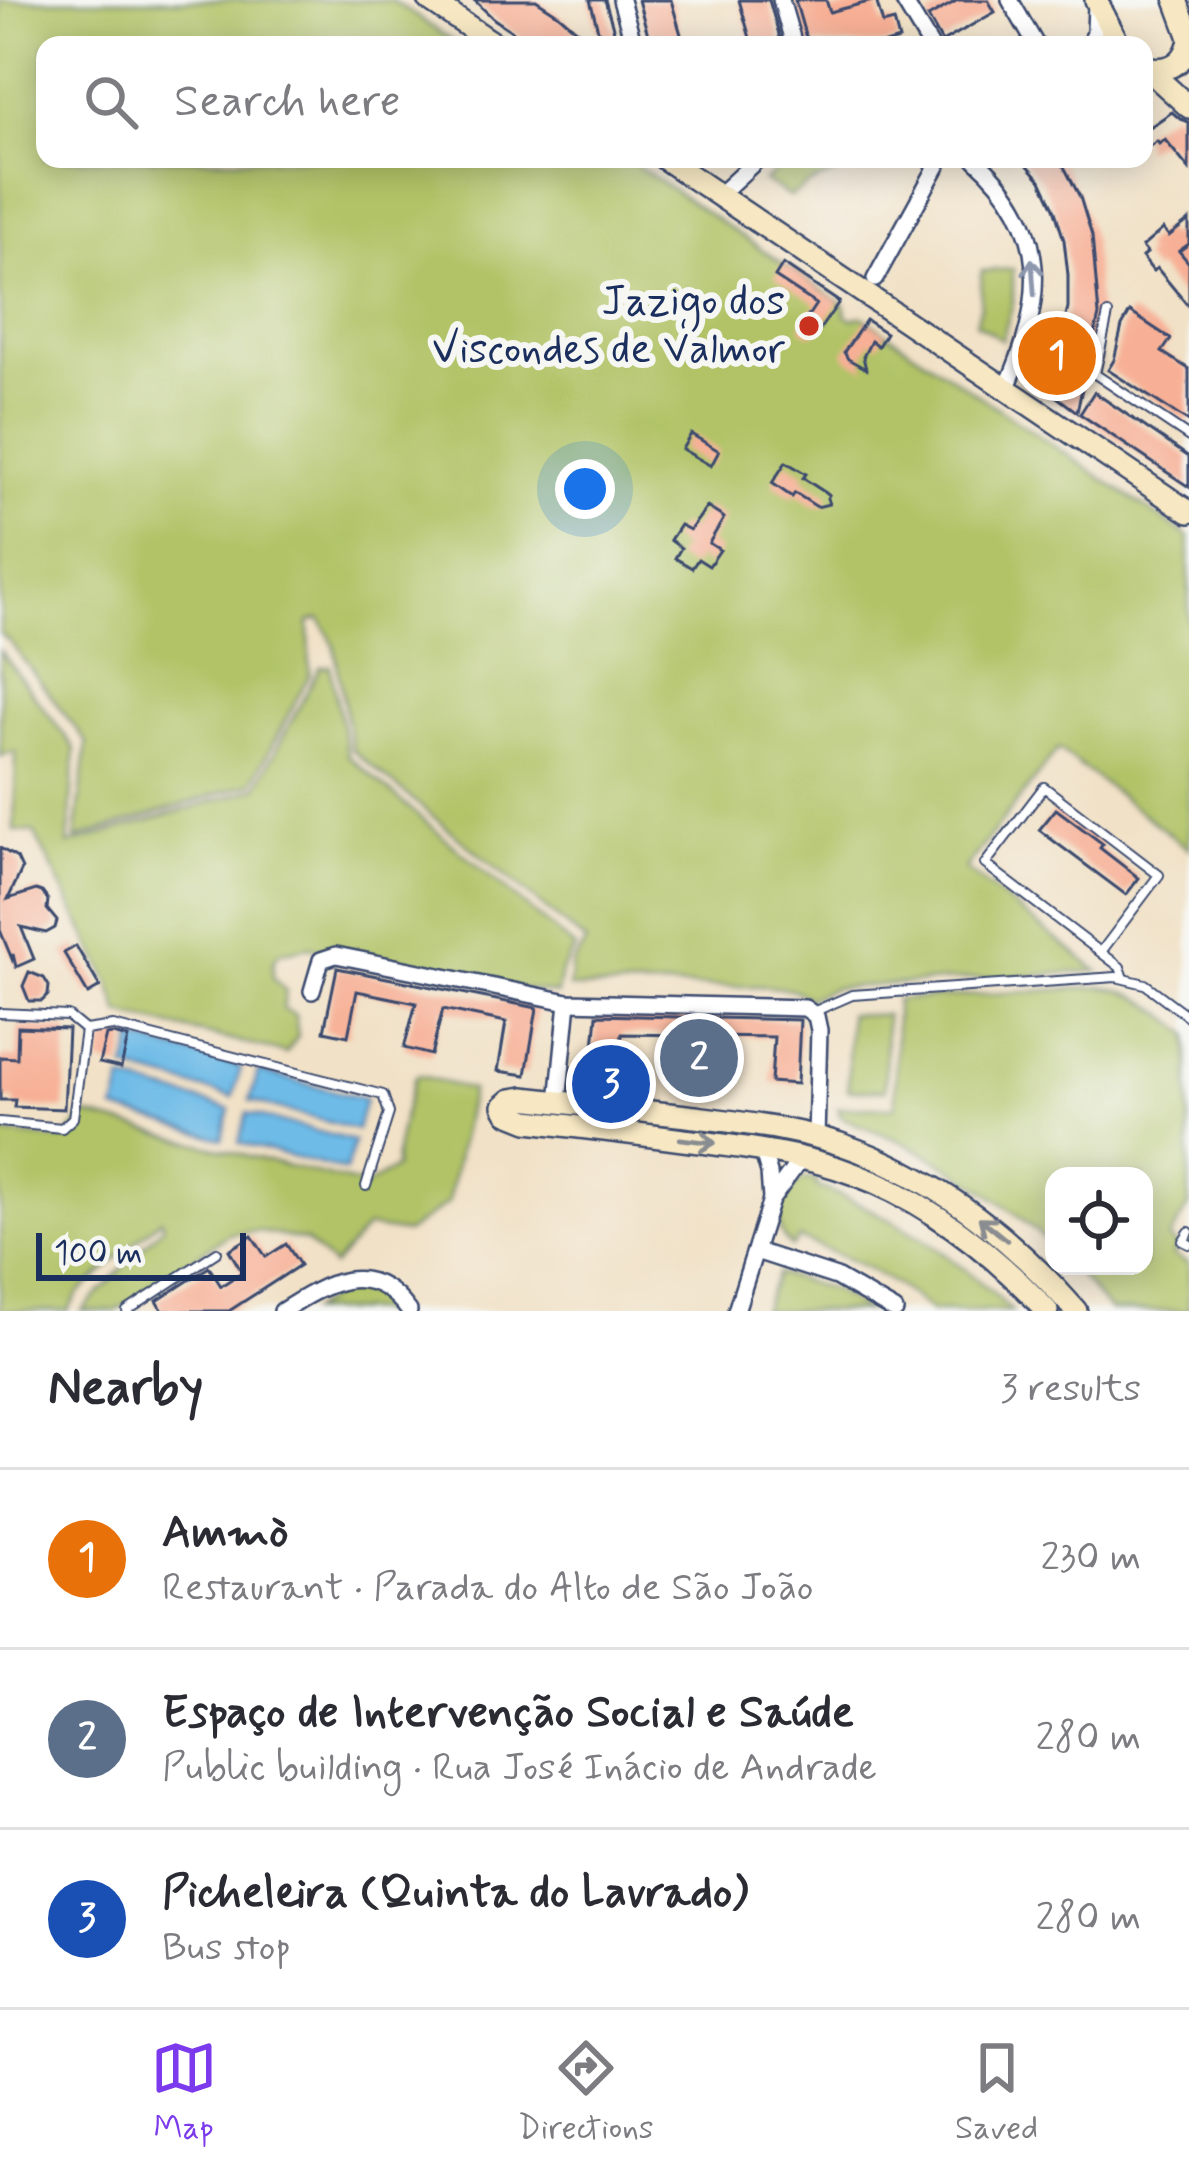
<!DOCTYPE html>
<html lang="en">
<head>
<meta charset="utf-8">
<style>
  body { margin:0; font-family:Mynerve,sans-serif; background:#f2f2f3; color:#2b2b33 }
  .controls { position:absolute; right:36px; bottom:36px; display:grid; overflow:hidden; border-radius:24px; box-shadow:0 6px 30px #0003 }
  .controls button { width:108px; height:108px; display:grid; place-items:center; padding:0; border:0; border-bottom:3px solid #e1e1e2; background:#fff; color:#2b2b33; font:60px sans-serif }
  .scale { position:absolute; left:36px; bottom:30px; width:210px; box-sizing:border-box; padding-left:12px; border:6px solid #1b2f5e; border-top:0; font-size:33px; line-height:42px; white-space:nowrap; color:#1b2f5e; -webkit-text-stroke:9px #f6f6f2; paint-order:stroke }
  .you { position:absolute; left:585px; top:489px; width:42px; height:42px; margin:-30px; border:9px solid #fff; border-radius:50%; background:#1a73e8; box-shadow:0 0 0 18px #1a73e833 }
  .badge { display:grid; place-items:center; width:78px; height:78px; border-radius:50%; background:#7c3aed; color:#fff; font-size:39px; font-weight:700 }
  .pin { position:absolute; translate:-50% -50%; border:6px solid #fff; box-shadow:0 3px 12px #0006 }
  .list { margin:0; padding:0; list-style:none }
  h2 { display:flex; justify-content:space-between; align-items:center; height:156px; margin:0; padding:0 48px; font-size:51px }
  h2 small { font-size:39px; font-weight:400; color:#7c7c81 }
  .list li { display:grid; grid-template-columns:78px 1fr auto; gap:36px; align-items:center; box-sizing:border-box; height:180px; padding:0 48px; border-top:3px solid #e1e1e2 }
  .list b { display:block; font-size:45px; white-space:nowrap }
  .list p { margin:0; font-size:39px; white-space:nowrap; color:#7c7c81 }
  .list em { font-size:39px; font-style:normal; color:#7c7c81 }
  .icon { flex:none; width:66px; height:66px; fill:none; stroke:currentColor; stroke-width:2; stroke-linecap:round; stroke-linejoin:round }
  .map { position:relative; flex:none; width:1189px; height:1311px; overflow:hidden }
  .search { position:absolute; background:#fff; box-shadow:0 6px 30px #0003; left:36px; right:36px; top:36px; height:132px; display:flex; align-items:center; gap:30px; box-sizing:border-box; padding:0 42px; border-radius:24px; color:#7c7c81; font-size:45px }
  .sheet { height:696px; background:#fff }
  nav { display:flex; justify-content:space-around; align-items:center; box-sizing:border-box; height:168px; border-top:3px solid #e1e1e2; background:#fff; font-size:33px; color:#7c7c81 }
  nav a { display:grid; justify-items:center; gap:6px }
  nav .on { color:#7c3aed }
  .map>svg:first-child { display:block }
</style>
</head>
<body>
<div class="map">
<svg width="1189" height="1311" viewBox="0 0 1189 1311">
  <rect width="100%" height="100%" fill="#f6f6f2"/>
  <filter id="ink" filterUnits="userSpaceOnUse"><feTurbulence type="fractalNoise" baseFrequency=".00833" numOctaves="2"/><feDisplacementMap in="SourceGraphic" scale="24" xChannelSelector="R" yChannelSelector="G"/><feConvolveMatrix kernelMatrix="1 2 1 2 8 2 1 2 1" color-interpolation-filters="sRGB"/></filter>
  <filter id="wash" filterUnits="userSpaceOnUse"><feTurbulence type="fractalNoise" baseFrequency=".004" numOctaves="4" result="noise"/><feDisplacementMap in="SourceGraphic" scale="48" xChannelSelector="R" yChannelSelector="G"/><feGaussianBlur stdDeviation="2.7" result="paint"/><feColorMatrix in="noise" values="0 0 0 0 0 0 0 0 0 0 0 0 0 0 0 0 0 1.4 0 .05"/><feComposite in="paint" operator="in"/></filter>
  <g filter="url(#wash)">
    <rect width="100%" height="100%" fill="#f1e1c6"/>
    <!-- green -->
    <g fill="#b1c366" stroke="#667962" stroke-width="3">
      <polygon points="0,0 392,0 458,45 45,45 45,159 627,159 844,305 846,315 854,319 861,316 1189,537 1189,849 1058,749 965,869 1098,971 834,988 809,998 791,989 761,986 569,988 572,964 586,942 352,750 334,645 320,619 309,622 310,674 252,783 75,839 87,743 9,641 0,634"/>
      <polygon points="792,159 833,159 837,173 809,184 790,197 764,181"/>
      <polygon points="1013,269 1013,303 1002,340 976,323 980,308 982,271"/>
      <polygon points="0,651 75,749 68,845 256,788 320,667 330,666 348,756 575,948 561,971 557,994 466,980 309,947 279,953 273,963 273,978 286,991 283,1009 295,1015 298,1036 286,1053 120,1014 109,981 34,832 14,831 16,752 0,756"/>
      <path d="M 1100,987 C 1140,991 1159,1010 1189,1034 L 1189,1205 L 1169,1239 L 1178,1245 L 1173,1255 L 1189,1264 L 1189,1311 L 1110,1311 L 1071,1266 L 1144,1266 L 1144,1176 L 1054,1176 L 1054,1248 C 1009,1204 957,1168 900,1141 C 880,1132 858,1126 840,1116 L 838,1108 L 895,1107 L 896,1000 Z"/>
      <polygon points="849,1014 886,1015 885,1090 848,1090"/>
      <path d="M 419,1075 L 471,1090 L 448,1203 L 406,1233 L 367,1227 L 333,1266 L 306,1241 L 257,1231 L 229,1234 L 116,1311 L 82,1311 L 164,1225 L 161,1219 L 78,1294 L 68,1311 L 0,1311 L 0,1133 L 64,1140 L 86,1115 L 366,1186 L 395,1168 C 396,1138 406,1106 415,1077 Z"/>
      <path d="M 804,1179 L 817,1180 L 816,1186 C 891,1214 955,1255 1012,1311 L 931,1311 L 901,1288 L 868,1268 L 799,1238 L 792,1247 C 769,1229 779,1191 804,1179 Z"/>
      <polygon points="777,1273 835,1291 866,1311 762,1311"/>
      <polygon points="363,1290 387,1301 399,1311 310,1311 328,1300 328,1296 340,1291"/>
    </g>
    <!-- water -->
    <g fill="#6ebbe7" stroke="#4475a2" stroke-width="3">
      <polygon points="134,1039 241,1067 233,1097 126,1069"/>
      <polygon points="258,1071 365,1099 357,1130 250,1101"/>
      <polygon points="123,1080 230,1109 222,1139 115,1110"/>
      <polygon points="247,1113 354,1141 346,1171 239,1143"/>
    </g>
    <g id="blocks">
      <!-- building -->
      <g fill="#f7b096">
        <polygon points="474,0 536,0 559,15 594,45 532,45 494,19"/>
        <polygon points="590,0 605,0 618,45 602,45"/>
        <polygon points="638,0 671,0 684,45 651,45"/>
        <polygon points="739,0 769,0 782,45 752,45"/>
        <polygon points="795,0 826,0 830,12 876,0 883,24 894,21 899,40 882,45 808,45"/>
        <polygon points="958,0 988,0 995,12 942,42 928,17"/>
        <polygon points="1172,112 1180,119 1189,122 1189,169 1165,140 1159,144 1157,141 1144,150 1144,131"/>
        <polygon points="1022,159 1060,159 1080,197 1092,236 1099,315 1089,360 1082,359 1074,377 1083,384 1077,412 1042,386 1057,353 1068,308 1068,275 1064,240 1054,208 1041,180"/>
        <polygon points="1189,220 1189,244 1179,251 1189,263 1189,307 1157,268 1153,271 1142,257 1147,253 1142,247 1163,229 1169,236"/>
        <polygon points="783,264 839,302 817,333 814,331 811,335 800,328 816,304 775,277"/>
        <polygon points="1130,312 1171,339 1162,352 1189,369 1189,422 1108,370 1114,360 1122,326"/>
        <polygon points="866,320 886,333 878,346 871,341 863,357 866,369 848,359 844,352"/>
        <polygon points="1094,392 1189,457 1189,487 1080,414"/>
        <polygon points="691,434 719,451 711,466 682,449"/>
        <polygon points="786,462 806,474 803,478 829,495 827,498 829,504 817,507 795,493 792,497 772,483"/>
        <polygon points="707,507 724,518 709,543 720,550 709,566 698,559 692,568 675,558 681,548 670,540 680,525 690,530"/>
        <polygon points="1056,809 1103,844 1100,848 1139,878 1126,895 1039,830"/>
        <polygon points="0,848 17,858 22,869 8,899 36,890 42,892 48,900 47,909 57,921 55,928 46,933 21,927 34,959 16,967 13,954 12,959 0,930"/>
        <polygon points="76,946 100,987 88,994 64,953"/>
        <polygon points="337,968 537,1008 526,1075 498,1071 506,1022 443,1009 431,1055 404,1048 416,1003 357,991 348,1036 324,1031"/>
        <polygon points="29,972 44,978 49,986 48,995 42,1001 29,1001 23,986"/>
        <polygon points="597,1015 800,1020 797,1084 771,1082 774,1037 713,1036 712,1083 686,1082 687,1035 622,1034 616,1082 591,1079"/>
        <polygon points="18,1027 68,1029 64,1109 14,1107 15,1100 0,1100 0,1057 17,1058"/>
        <polygon points="113,1034 128,1038 121,1068 99,1063 106,1035"/>
        <polygon points="252,1236 266,1257 286,1244 300,1265 229,1311 163,1311 157,1301 209,1267 221,1286 242,1272 229,1250"/>
      </g>
    </g>
  </g>
  <g filter="url(#ink)">
    <use href="#blocks" fill-opacity="0" stroke="#3b4a6e" stroke-width="3"/>
    <g fill="none" stroke-linecap="round" stroke-linejoin="round">
      <!-- street-tunnel -->
      <polyline stroke="#c6bdb1" stroke-width="15" stroke-dasharray="15 8" stroke-linecap="butt" points="1029,334 1101,351"/>
      <defs>
        <g id="lane">
          <polyline points="1108,314 1095,374 1189,437"/>
          <polyline points="1101,952 1159,875 1044,787 985,864 1120,967 1124,978"/>
          <polyline points="813,1012 852,995 1116,977 1145,984 1189,1017"/>
          <polyline points="0,1013 68,1016 85,1030"/>
          <polyline points="0,1122 62,1128 73,1118 85,1030 113,1026 383,1095 389,1113 366,1186"/>
          <polyline points="1189,1232 1183,1241 1189,1244"/>
          <polyline points="127,1311 217,1252"/>
        </g>
        <g id="street">
          <polyline points="621,0 634,45"/>
          <polyline points="781,0 794,45"/>
          <polyline points="903,0 930,45"/>
          <polyline points="1010,0 1036,45"/>
          <polyline points="1090,45 1095,32 1096,5"/>
          <path d="M 975,159 C 1052,227 1045,303 1006,389"/>
          <polyline points="719,195 758,159"/>
          <polyline points="875,279 941,159"/>
          <polyline points="312,991 321,960 336,955 568,1002 805,1008 816,1016 819,1030 816,1137"/>
          <polyline points="558,1102 568,1002"/>
          <polyline points="762,1149 769,1173 771,1199"/>
          <polyline points="756,1251 836,1277 895,1311"/>
          <path d="M 282,1311 C 326,1283 370,1257 409,1311"/>
          <polyline points="736,1311 771,1200 802,1157"/>
        </g>
        <g id="secondary">
          <polyline points="429,0 496,45"/>
          <polyline points="1096,0 1119,45"/>
          <polyline points="1176,0 1189,35"/>
          <polyline points="1145,67 1189,107"/>
          <path d="M 1145,67 C 1166,72 1183,66 1189,44"/>
          <polyline points="665,159 1189,512"/>
          <path d="M 1047,1311 C 993,1253 930,1202 854,1174 C 799,1153 741,1147 683,1140 C 631,1133 580,1127 528,1121 L 508,1113 L 504,1106 L 511,1100 L 523,1098 C 578,1104 632,1110 687,1116 C 744,1123 803,1129 857,1150 C 945,1184 1015,1241 1076,1311"/>
        </g>
      </defs>
      <!-- lane casing -->
      <use href="#lane" stroke="#3b4a6e" stroke-width="12"/>
      <!-- street casing -->
      <use href="#street" stroke="#3b4a6e" stroke-width="20"/>
      <!-- secondary casing -->
      <use href="#secondary" stroke="#3b4a6e" stroke-width="26"/>
      <!-- lane -->
      <use href="#lane" stroke="#fff" stroke-width="8"/>
      <!-- street -->
      <use href="#street" stroke="#fff" stroke-width="15"/>
      <!-- secondary -->
      <use href="#secondary" stroke="#f7e8c3" stroke-width="21"/>
    </g>
    <!-- one-way arrows -->
    <defs><path id="oneway-shaft" d="M-6 0H5M1.5-3L5.5 0L1.5 3" fill="none" stroke-width="1.6" stroke-linecap="round" stroke-linejoin="round" transform="scale(3)"/></defs>
    <use stroke="#8d97ae" href="#oneway-shaft" transform="translate(1033 277) rotate(-94)"/>
    <g stroke="#898c90">
      <use href="#oneway-shaft" transform="translate(698 1141) rotate(7)"/>
      <use href="#oneway-shaft" transform="translate(993 1229) rotate(-141)"/>
    </g>
  </g>
  <!-- markers -->
  <circle fill="#c8321e" stroke="#f6f6f2" stroke-width="4.5" cx="809" cy="326" r="12"/>
  <g text-anchor="middle" dominant-baseline="central" stroke-width="12" stroke-linejoin="round" paint-order="stroke">
    <!-- poi labels -->
    <g font-size="42" fill="#1b2f5e" stroke="#f6f6f2" text-anchor="end">
      <text x="785" y="302">Jazigo dos<tspan x="785" dy="48">Viscondes de Valmor</tspan></text>
    </g>
  </g>
</svg>
<div class="controls">
<button><svg class="icon" aria-label="locate" viewBox="0 0 24 24"><circle cx="12" cy="12" r="6"/><path d="M12 2v4M12 18v4M2 12h4M18 12h4"/></svg></button>
</div>
<div class="scale">100 m</div>
<div class="you"></div>
<div class="pin badge" style="left:1057px;top:356px;background:#e8710a">1</div>
<div class="pin badge" style="left:699px;top:1058px;background:#5c6f8a">2</div>
<div class="pin badge" style="left:611px;top:1084px;background:#1a4fb4">3</div>
<div class="search"><svg class="icon" aria-label="search" viewBox="0 0 24 24"><circle cx="10" cy="10" r="6"/><path d="M15 15l6 6"/></svg>Search here</div>
</div>
<section class="sheet">
<h2>Nearby<small>3 results</small></h2>
<ul class="list">
<li><span class="badge" style="background:#e8710a">1</span><div><b>Ammò</b><p>Restaurant · Parada do Alto de São João</p></div><em>230 m</em></li>
<li><span class="badge" style="background:#5c6f8a">2</span><div><b>Espaço de Intervenção Social e Saúde</b><p>Public building · Rua José Inácio de Andrade</p></div><em>280 m</em></li>
<li><span class="badge" style="background:#1a4fb4">3</span><div><b>Picheleira (Quinta do Lavrado)</b><p>Bus stop</p></div><em>280 m</em></li>
</ul>
</section>
<nav>
<a class="on"><svg class="icon" aria-label="map" viewBox="0 0 24 24"><path d="M3 6l6-2 6 2 6-2v14l-6 2-6-2-6 2zM9 4v14M15 6v14"/></svg>Map</a>
<a><svg class="icon" aria-label="directions" viewBox="0 0 24 24"><path d="M12 3l9 9-9 9-9-9zM9 14v-3h6M13 9l2 2-2 2"/></svg>Directions</a>
<a><svg class="icon" aria-label="saved" viewBox="0 0 24 24"><path d="M7 4h10v16l-5-4-5 4z"/></svg>Saved</a>
</nav>
</body>
</html>
